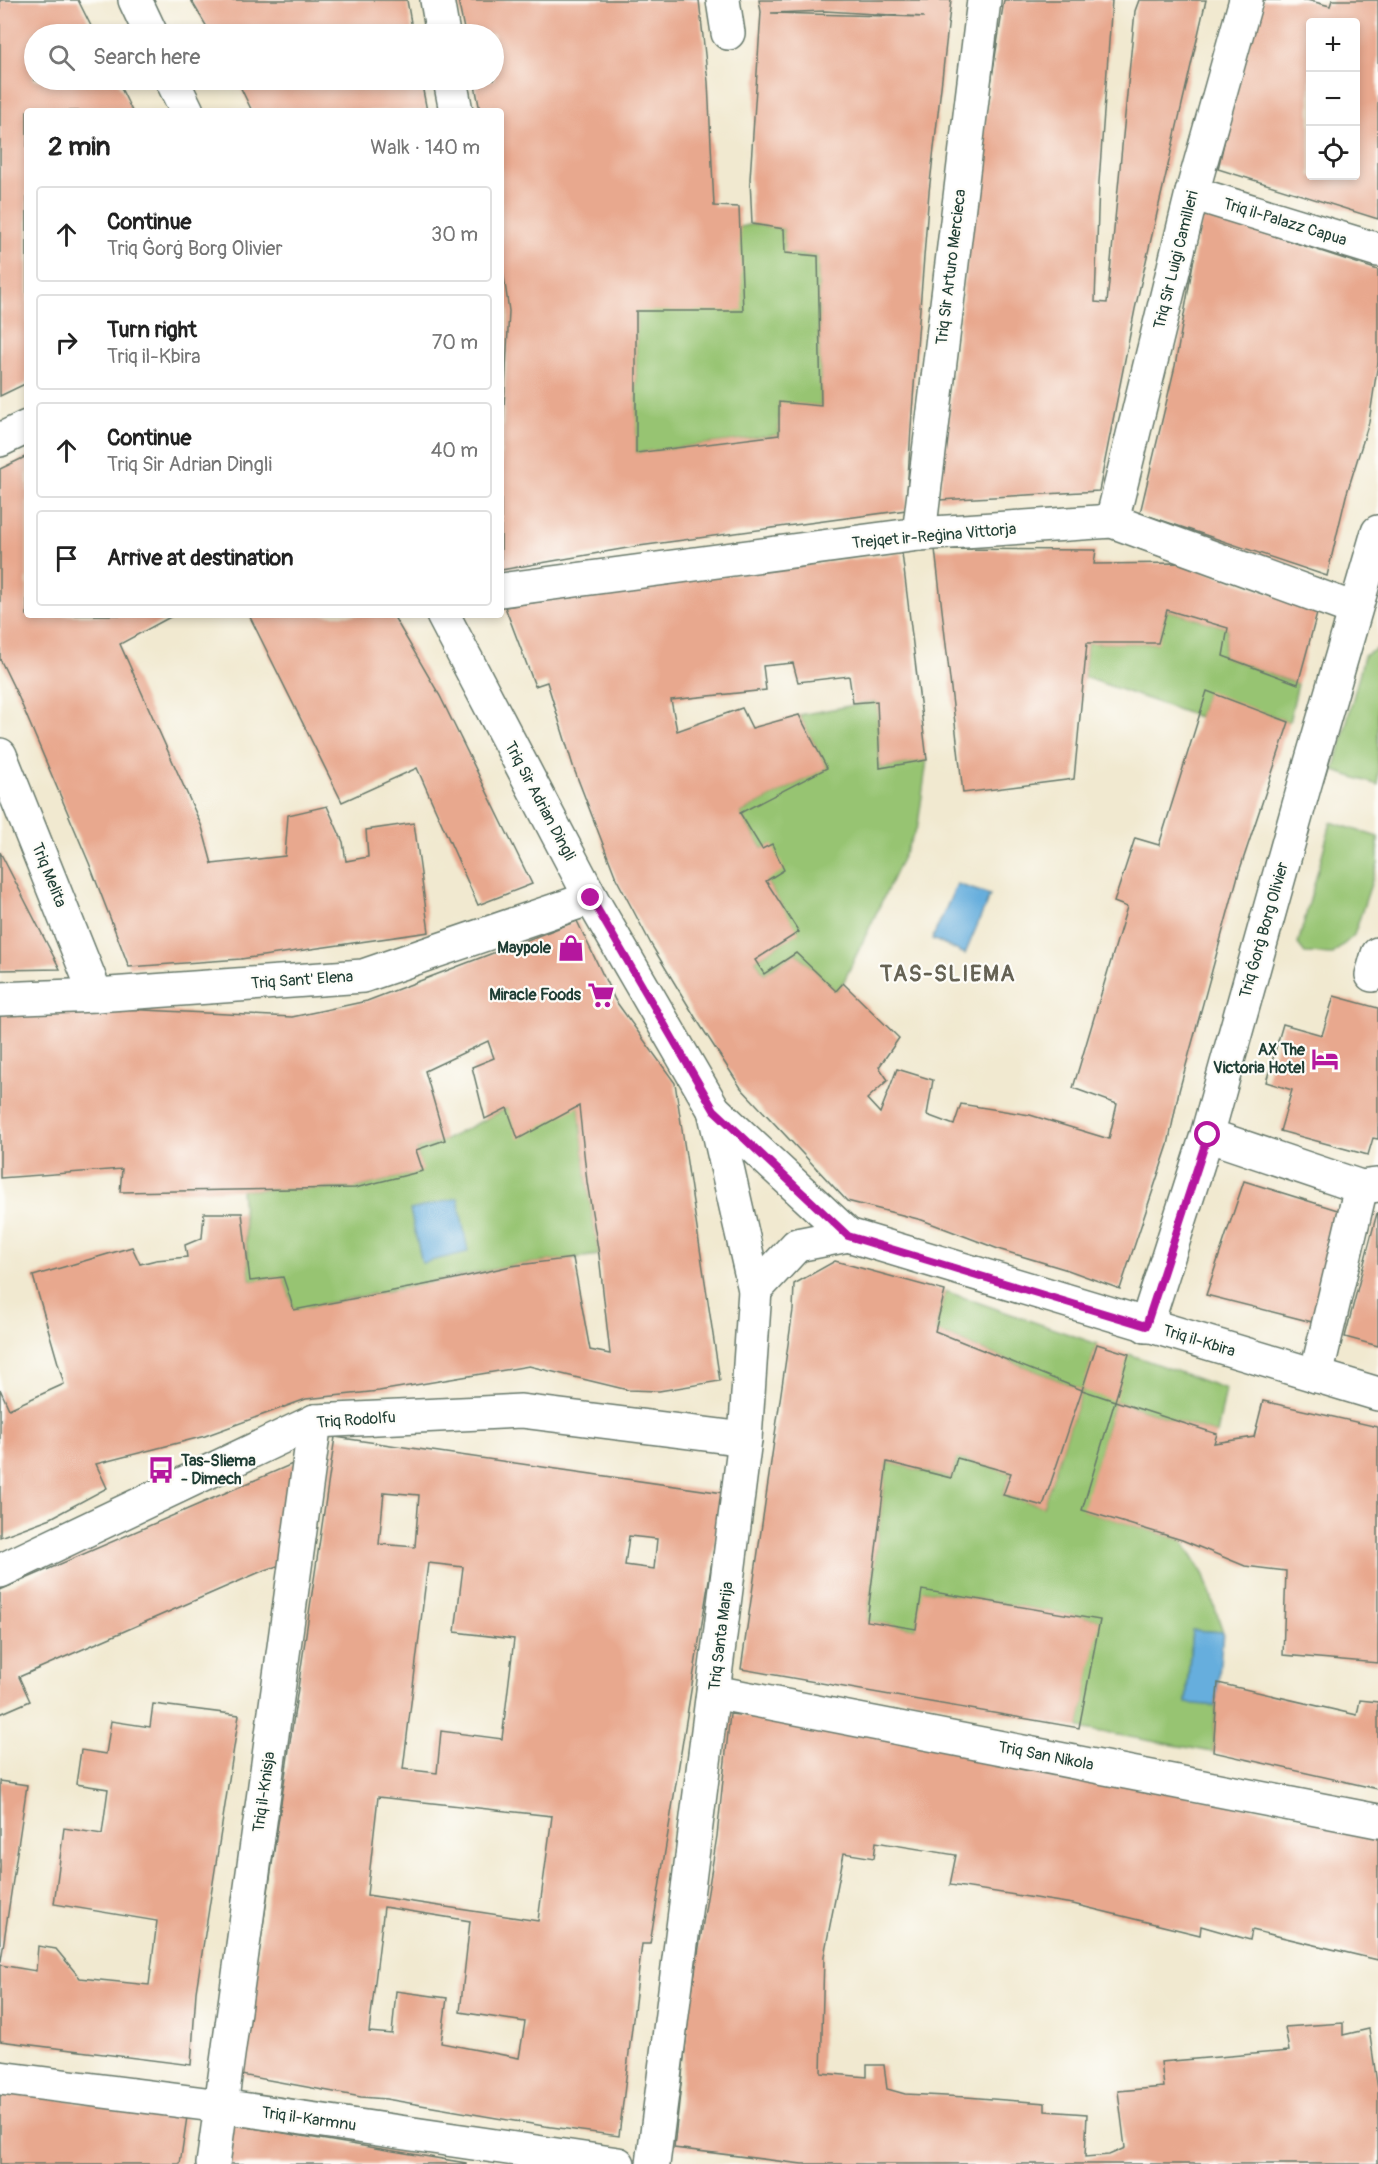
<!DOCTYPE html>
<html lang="en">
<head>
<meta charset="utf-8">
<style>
  body { margin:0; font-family:Pangolin,sans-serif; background:#f2f2f2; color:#222 }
  .controls { position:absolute; right:18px; top:18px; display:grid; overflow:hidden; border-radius:6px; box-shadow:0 3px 9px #0003 }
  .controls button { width:54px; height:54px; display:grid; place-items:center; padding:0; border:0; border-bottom:2px solid #e0e0e0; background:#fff; color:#222; font:30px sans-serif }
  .stop { position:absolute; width:18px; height:18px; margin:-14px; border:4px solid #b5179e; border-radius:50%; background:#fff }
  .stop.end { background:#b5179e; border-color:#fff; box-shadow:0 2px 6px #0008 }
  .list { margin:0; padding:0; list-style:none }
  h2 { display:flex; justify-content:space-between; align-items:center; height:78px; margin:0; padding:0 24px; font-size:26px }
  h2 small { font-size:20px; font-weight:400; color:#767676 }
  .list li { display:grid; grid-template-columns:39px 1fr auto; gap:18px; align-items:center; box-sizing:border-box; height:96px; margin:0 12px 12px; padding:0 12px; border:2px solid #e0e0e0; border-radius:6px }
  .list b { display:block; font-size:22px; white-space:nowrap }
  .list p { margin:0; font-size:20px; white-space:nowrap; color:#767676 }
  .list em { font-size:20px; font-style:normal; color:#767676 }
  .icon { flex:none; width:33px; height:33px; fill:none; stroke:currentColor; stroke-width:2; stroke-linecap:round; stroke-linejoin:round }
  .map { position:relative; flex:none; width:1378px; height:2164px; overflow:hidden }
  .search { position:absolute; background:#fff; box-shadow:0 3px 9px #0003; left:24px; top:24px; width:480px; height:66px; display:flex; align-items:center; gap:15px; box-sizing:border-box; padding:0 21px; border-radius:33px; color:#767676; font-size:22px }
  .panel { position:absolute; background:#fff; box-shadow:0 3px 9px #0003; left:24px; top:108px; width:480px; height:510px; border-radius:6px }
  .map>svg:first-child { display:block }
</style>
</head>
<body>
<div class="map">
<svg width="1378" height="2164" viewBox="0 0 1378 2164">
  <rect width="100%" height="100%" fill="#fdfcf7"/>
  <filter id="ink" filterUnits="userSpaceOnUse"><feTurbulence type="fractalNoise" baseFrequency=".0167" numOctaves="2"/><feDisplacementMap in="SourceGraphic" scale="12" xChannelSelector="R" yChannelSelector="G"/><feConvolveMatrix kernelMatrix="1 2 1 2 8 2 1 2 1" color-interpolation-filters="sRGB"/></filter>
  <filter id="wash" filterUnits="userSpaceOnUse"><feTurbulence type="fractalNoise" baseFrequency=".008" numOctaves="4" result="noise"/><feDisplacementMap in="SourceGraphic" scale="24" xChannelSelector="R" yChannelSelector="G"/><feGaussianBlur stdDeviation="1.35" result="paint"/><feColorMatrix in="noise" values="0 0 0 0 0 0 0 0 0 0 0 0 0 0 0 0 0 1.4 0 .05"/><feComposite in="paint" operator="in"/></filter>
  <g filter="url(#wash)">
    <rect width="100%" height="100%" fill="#f1e9d0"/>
    <!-- green -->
    <g fill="#97c472" stroke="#5b8053" stroke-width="1.5">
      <polygon points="752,224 784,229 786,253 818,256 821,406 779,403 779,435 636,453 636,311 740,227"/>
      <polygon points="1167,610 1228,628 1223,656 1298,684 1289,722 1207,692 1199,717 1084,677 1087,643 1157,643"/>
      <polygon points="1378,648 1378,785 1334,771 1364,656"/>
      <polygon points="877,701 880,768 927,760 918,825 843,983 836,991 796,953 764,974 755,960 798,932 766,881 771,845 762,849 740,813 827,768 799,715"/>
      <polygon points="1331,822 1378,837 1378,863 1354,935 1333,954 1305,953 1298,944"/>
      <polygon points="579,1106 587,1182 599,1255 511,1266 294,1310 283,1277 250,1281 241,1190 356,1188 422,1171 416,1150 445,1140 507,1108"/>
      <polygon points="945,1291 1097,1344 1083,1390 1129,1354 1226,1389 1217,1434 1115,1401 1083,1510 1182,1540 1204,1575 1223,1632 1192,1630 1186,1702 1216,1706 1213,1752 1079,1728 1099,1620 923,1590 916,1629 867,1621 887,1462 951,1478 957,1458 1011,1473 1003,1495 1043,1506 1082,1390 935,1331"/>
    </g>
    <!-- water -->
    <g fill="#66aedd" stroke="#427688" stroke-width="1.5">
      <polygon points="957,884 990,895 965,954 932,939"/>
      <polygon points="458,1198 468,1252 422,1263 410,1210"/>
      <polygon points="1192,1630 1223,1632 1216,1706 1186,1703"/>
    </g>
    <g id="blocks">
      <!-- building -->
      <g fill="#e8a88e" fill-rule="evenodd">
        <polygon points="0,0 78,0 95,34 34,34 34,80 117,80 132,111 27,111 27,383 0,396"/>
        <polygon points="191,0 407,0 413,34 211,34"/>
        <path d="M 458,0 L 699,0 L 708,82 L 714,206 L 739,207 L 743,311 L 636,311 L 636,453 L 779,435 L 779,402 L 821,406 L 818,256 L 785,253 L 784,229 L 752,224 L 750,179 L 761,12 L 759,0 L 951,0 L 929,192 L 912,412 L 906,510 L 639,546 L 501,570 L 501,463 L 509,311 L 501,256 L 501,111 L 480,111 L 474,80 L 494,80 L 494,34 L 465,34 ZM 825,11 L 924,17 L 771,13 Z"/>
        <polygon points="1004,0 1112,0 1099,182 1095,302 1107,303 1135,11 1139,0 1206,0 1135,309 1099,491 939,500 978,167"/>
        <path d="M 1263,0 L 1307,0 L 1330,6 L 1332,0 L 1378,0 L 1378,219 L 1218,169 L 1240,74 ZM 1310,22 L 1356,22 L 1356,176 L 1310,176 Z"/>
        <polygon points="237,80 421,80 427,111 252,111"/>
        <polygon points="1202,212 1378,270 1378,362 1369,422 1346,496 1327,576 1140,513 1175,366"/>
        <polygon points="27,456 27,615 174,615 120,644 202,827 212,864 285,856 288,815 327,806 343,842 346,861 368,857 366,830 414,823 429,932 241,959 129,967 89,863 19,698 0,659 0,469"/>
        <polygon points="935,549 1096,550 1094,564 1181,563 1318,610 1298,684 1223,656 1228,628 1167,610 1158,643 1087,643 1074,779 963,793"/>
        <polygon points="902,553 927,760 880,768 877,701 853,703 849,676 798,682 793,663 763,666 766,690 671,700 677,731 742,708 752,728 799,715 827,768 740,813 762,849 772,844 784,870 766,881 799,932 755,960 764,974 796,953 836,991 843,983 899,1038 879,1067 888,1080 867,1099 880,1113 897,1069 933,1080 927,1115 954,1125 961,1104 1030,1115 1109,1139 1117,1104 1073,1088 1127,907 1114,902 1135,838 1159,845 1207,691 1289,722 1239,872 1179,1091 1168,1145 1120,1289 1068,1270 1001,1250 922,1220 847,1201 741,1088 695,1017 652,946 616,878 574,769 547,682 535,686 505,607 654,584"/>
        <polygon points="249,615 393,615 440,696 532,884 478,905 417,768 342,802"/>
        <polygon points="0,852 60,969 0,970"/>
        <polygon points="577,921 615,1000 675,1083 720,1381 659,1391 628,1390 529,1366 379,1391 306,1399 205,1436 96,1464 107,1488 51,1518 0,1537 0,1389 9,1409 64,1384 33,1276 132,1247 140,1264 156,1260 187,1257 185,1245 202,1238 204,1213 242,1213 250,1281 283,1277 294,1310 450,1280 511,1266 573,1258 590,1350 610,1354 599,1255 587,1182 579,1106 518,1139 507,1108 485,1119 472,1067 494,1058 488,1041 425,1071 445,1140 416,1150 423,1171 355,1188 120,1192 122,1169 0,1178 0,1013 123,1009 292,1017 367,1001"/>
        <polygon points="1334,996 1378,1008 1378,1139 1373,1138 1368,1155 1280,1131 1292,1090 1266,1082 1283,1024 1322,1035"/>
        <polygon points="1244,1181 1344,1212 1312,1322 1206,1295"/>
        <polygon points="1377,1213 1378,1214 1378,1346 1345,1337"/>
        <polygon points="835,1261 945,1291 935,1331 1082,1390 1043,1506 1003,1495 1011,1473 957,1458 951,1478 887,1462 867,1621 916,1629 922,1590 1100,1620 1079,1728 741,1669 793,1310 794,1284"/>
        <polygon points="1097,1344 1129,1354 1115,1401 1082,1390"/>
        <polygon points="1115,1401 1217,1434 1214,1443 1254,1437 1263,1401 1378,1427 1378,1663 1283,1655 1286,1571 1245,1566 1182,1540 1082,1510"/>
        <path d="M 335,1437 L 723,1493 L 650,1944 L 642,1944 L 619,2136 L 544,2126 L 386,2099 L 361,2097 L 241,2075 ZM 384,1492 L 419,1495 L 415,1547 L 379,1544 ZM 629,1536 L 657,1539 L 654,1569 L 625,1565 ZM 428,1563 L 463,1567 L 455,1632 L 514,1639 L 502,1739 L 441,1731 L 437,1773 L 403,1769 ZM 378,1797 L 552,1816 L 538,1921 L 367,1895 ZM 384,1907 L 470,1921 L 460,2012 L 525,2022 L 519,2058 L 441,2043 L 447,1998 L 396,1991 L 392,2034 L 369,2032 Z"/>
        <polygon points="297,1462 283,1564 260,1572 19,1677 30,1701 0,1714 0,1590"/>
        <polygon points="1218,1683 1357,1715 1360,1700 1378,1702 1378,1789 1213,1752"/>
        <polygon points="153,1704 239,1715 196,1992 191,2065 0,2041 0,1965 36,1971 38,1946 56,1949 80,1978 149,1985 157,1921 54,1904 64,1828 102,1834 108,1789 76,1784 81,1750 106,1754 111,1721 150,1727"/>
        <polygon points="730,1714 888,1731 1378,1835 1378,1960 1252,1930 1250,1940 1201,1926 1200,1935 1073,1904 950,1885 956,1855 876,1842 874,1858 844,1853 824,1956 821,2073 867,2077 867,2065 884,2065 887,2089 905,2094 966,2097 1045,2103 1045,2111 1087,2114 1085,2157 1109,2155 1125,2148 1118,2091 1164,2087 1161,2062 1289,2051 1285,2027 1343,2023 1343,2035 1369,2029 1378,2090 1378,2164 802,2164 674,2148 690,2003 717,1836"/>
        <polygon points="0,1781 27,1785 1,1961 0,1961"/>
        <polygon points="0,2091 187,2117 180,2164 0,2164"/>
        <polygon points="228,2124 466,2163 466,2164 225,2164"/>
      </g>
    </g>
  </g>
  <g filter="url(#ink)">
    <use href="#blocks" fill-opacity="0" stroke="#68796b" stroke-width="1.5"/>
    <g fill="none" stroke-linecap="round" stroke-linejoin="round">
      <defs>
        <g id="minor">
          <polyline points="135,0 151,34"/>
          <polyline points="437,0 443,34"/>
          <polyline points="723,0 728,33"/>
          <polyline points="172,80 187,111"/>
          <polyline points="450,80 456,111"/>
          <polyline points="1192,193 1378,250"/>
          <polyline points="0,440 27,427"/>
          <polyline points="1112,521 1192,193 1246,0"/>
          <polyline points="919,534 984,0"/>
          <polyline points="501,590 919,534 1112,521 1354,609"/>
          <polyline points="443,615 591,898 714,1110 848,1235 1378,1394"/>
          <polyline points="0,755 96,995"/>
          <polyline points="1372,975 1378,954"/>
          <polyline points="0,999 96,995 363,976 591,898"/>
          <polyline points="1207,1135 1361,1187 1378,1185"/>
          <polyline points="755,1290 797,1245 848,1235"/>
          <polyline points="1146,1326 1207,1135 1304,787 1378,532"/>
          <polyline points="1316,1376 1361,1187"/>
          <polyline points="0,1571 315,1421 521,1411 745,1439"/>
          <polyline points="714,1692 1378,1821"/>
          <polyline points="0,2078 221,2106 618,2164"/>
          <polyline points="213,2164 315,1421"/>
          <polyline points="653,2164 745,1439 755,1290 714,1110"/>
        </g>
      </defs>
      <!-- minor casing -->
      <use href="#minor" stroke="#68796b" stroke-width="36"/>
      <!-- minor -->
      <use href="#minor" stroke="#fff" stroke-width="33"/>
    </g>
  </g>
  <g fill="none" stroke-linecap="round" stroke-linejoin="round" filter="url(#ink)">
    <!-- route -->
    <polyline stroke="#b5179e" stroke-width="8" points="591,898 714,1110 848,1236 1146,1326 1208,1135"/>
  </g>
  <!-- icons -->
  <defs>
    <symbol id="shop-bare" viewBox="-9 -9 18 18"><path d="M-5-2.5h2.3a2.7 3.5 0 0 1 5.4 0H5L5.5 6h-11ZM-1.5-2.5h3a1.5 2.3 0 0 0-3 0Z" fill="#b5179e" stroke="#fdfcf7" stroke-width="2.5" paint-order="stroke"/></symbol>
    <symbol id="supermarket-bare" viewBox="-9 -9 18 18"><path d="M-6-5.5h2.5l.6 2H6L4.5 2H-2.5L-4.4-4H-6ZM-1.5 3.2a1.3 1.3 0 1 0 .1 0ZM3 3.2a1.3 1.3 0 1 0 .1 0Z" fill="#b5179e" stroke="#fdfcf7" stroke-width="2.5" paint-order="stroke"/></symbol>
    <symbol id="hotel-bare" viewBox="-9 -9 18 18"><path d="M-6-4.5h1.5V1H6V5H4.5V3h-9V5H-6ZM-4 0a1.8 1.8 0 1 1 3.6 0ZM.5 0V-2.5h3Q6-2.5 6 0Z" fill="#b5179e" stroke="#fdfcf7" stroke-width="2.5" paint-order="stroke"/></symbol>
    <symbol id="bus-bare" viewBox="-9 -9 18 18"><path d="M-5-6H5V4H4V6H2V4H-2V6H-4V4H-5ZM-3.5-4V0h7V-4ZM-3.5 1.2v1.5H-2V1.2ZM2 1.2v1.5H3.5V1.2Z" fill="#b5179e" stroke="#fdfcf7" stroke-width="2.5" paint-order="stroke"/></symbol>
  </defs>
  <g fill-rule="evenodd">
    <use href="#shop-bare" x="552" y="929" width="38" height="38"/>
    <use href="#supermarket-bare" x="582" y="976" width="38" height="38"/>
    <use href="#hotel-bare" x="1306" y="1040" width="38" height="38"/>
    <use href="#bus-bare" x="142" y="1451" width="38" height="38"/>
  </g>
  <g text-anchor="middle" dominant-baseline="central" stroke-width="4.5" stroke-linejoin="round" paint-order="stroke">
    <!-- street labels -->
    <g font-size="16" fill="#1f3d34" stroke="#fdfcf7">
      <text transform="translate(1285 222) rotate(17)">Triq il-Palazz Capua</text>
      <text transform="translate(1176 260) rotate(-76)">Triq Sir Luigi Camilleri</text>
      <text transform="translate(951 267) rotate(-83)">Triq Sir Arturo Mercieca</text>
      <text transform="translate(934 536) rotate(-5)">Trejqet ir-Reġina Vittorja</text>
      <text transform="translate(540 801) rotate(62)">Triq Sir Adrian Dingli</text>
      <text transform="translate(49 875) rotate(68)">Triq Melita</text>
      <text transform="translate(1264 930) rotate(-74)">Triq Ġorġ Borg Olivier</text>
      <text transform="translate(302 980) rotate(-4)">Triq Sant' Elena</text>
      <text transform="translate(1199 1341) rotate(17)">Triq il-Kbira</text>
      <text transform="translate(356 1420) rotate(-4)">Triq Rodolfu</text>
      <text transform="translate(721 1636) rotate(-83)">Triq Santa Marija</text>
      <text transform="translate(1046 1756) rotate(11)">Triq San Nikola</text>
      <text transform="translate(264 1792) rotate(-82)">Triq il-Knisja</text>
      <text transform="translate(309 2119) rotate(8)">Triq il-Karmnu</text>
    </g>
    <!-- poi labels -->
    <g font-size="16" font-weight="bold" fill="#1f3d34" stroke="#fdfcf7" text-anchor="end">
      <text x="551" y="948">Maypole</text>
      <text x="581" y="995">Miracle Foods</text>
      <text x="1305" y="1050">AX The<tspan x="1305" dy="18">Victoria Hotel</tspan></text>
      <text x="181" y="1461" text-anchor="start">Tas-Sliema<tspan x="181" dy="18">- Dimech</tspan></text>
    </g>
    <!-- district labels -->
    <g font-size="22" font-weight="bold" letter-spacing="1.5" fill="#656254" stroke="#fdfcf7">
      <text x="948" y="974">TAS-SLIEMA</text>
    </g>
  </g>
</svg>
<div class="controls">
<button>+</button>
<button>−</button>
<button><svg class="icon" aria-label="locate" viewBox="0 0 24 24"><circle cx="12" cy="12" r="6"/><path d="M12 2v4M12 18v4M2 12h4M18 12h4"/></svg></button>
</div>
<div class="stop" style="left:1208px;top:1135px"></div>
<div class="stop end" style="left:591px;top:898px"></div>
<div class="search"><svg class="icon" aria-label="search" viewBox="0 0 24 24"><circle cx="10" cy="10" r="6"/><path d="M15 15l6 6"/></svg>Search here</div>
<section class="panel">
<h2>2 min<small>Walk · 140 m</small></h2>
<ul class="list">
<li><svg class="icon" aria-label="ahead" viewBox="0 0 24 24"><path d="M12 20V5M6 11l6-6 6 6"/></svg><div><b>Continue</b><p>Triq Ġorġ Borg Olivier</p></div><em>30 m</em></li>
<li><svg class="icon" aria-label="right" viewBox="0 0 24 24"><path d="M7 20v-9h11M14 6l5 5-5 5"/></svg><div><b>Turn right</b><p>Triq il-Kbira</p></div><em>70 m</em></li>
<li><svg class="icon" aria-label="ahead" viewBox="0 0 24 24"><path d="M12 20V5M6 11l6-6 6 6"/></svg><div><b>Continue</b><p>Triq Sir Adrian Dingli</p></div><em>40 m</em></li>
<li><svg class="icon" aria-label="arrive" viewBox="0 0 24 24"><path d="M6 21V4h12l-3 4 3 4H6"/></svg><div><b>Arrive at destination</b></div></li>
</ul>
</section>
</div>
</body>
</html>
